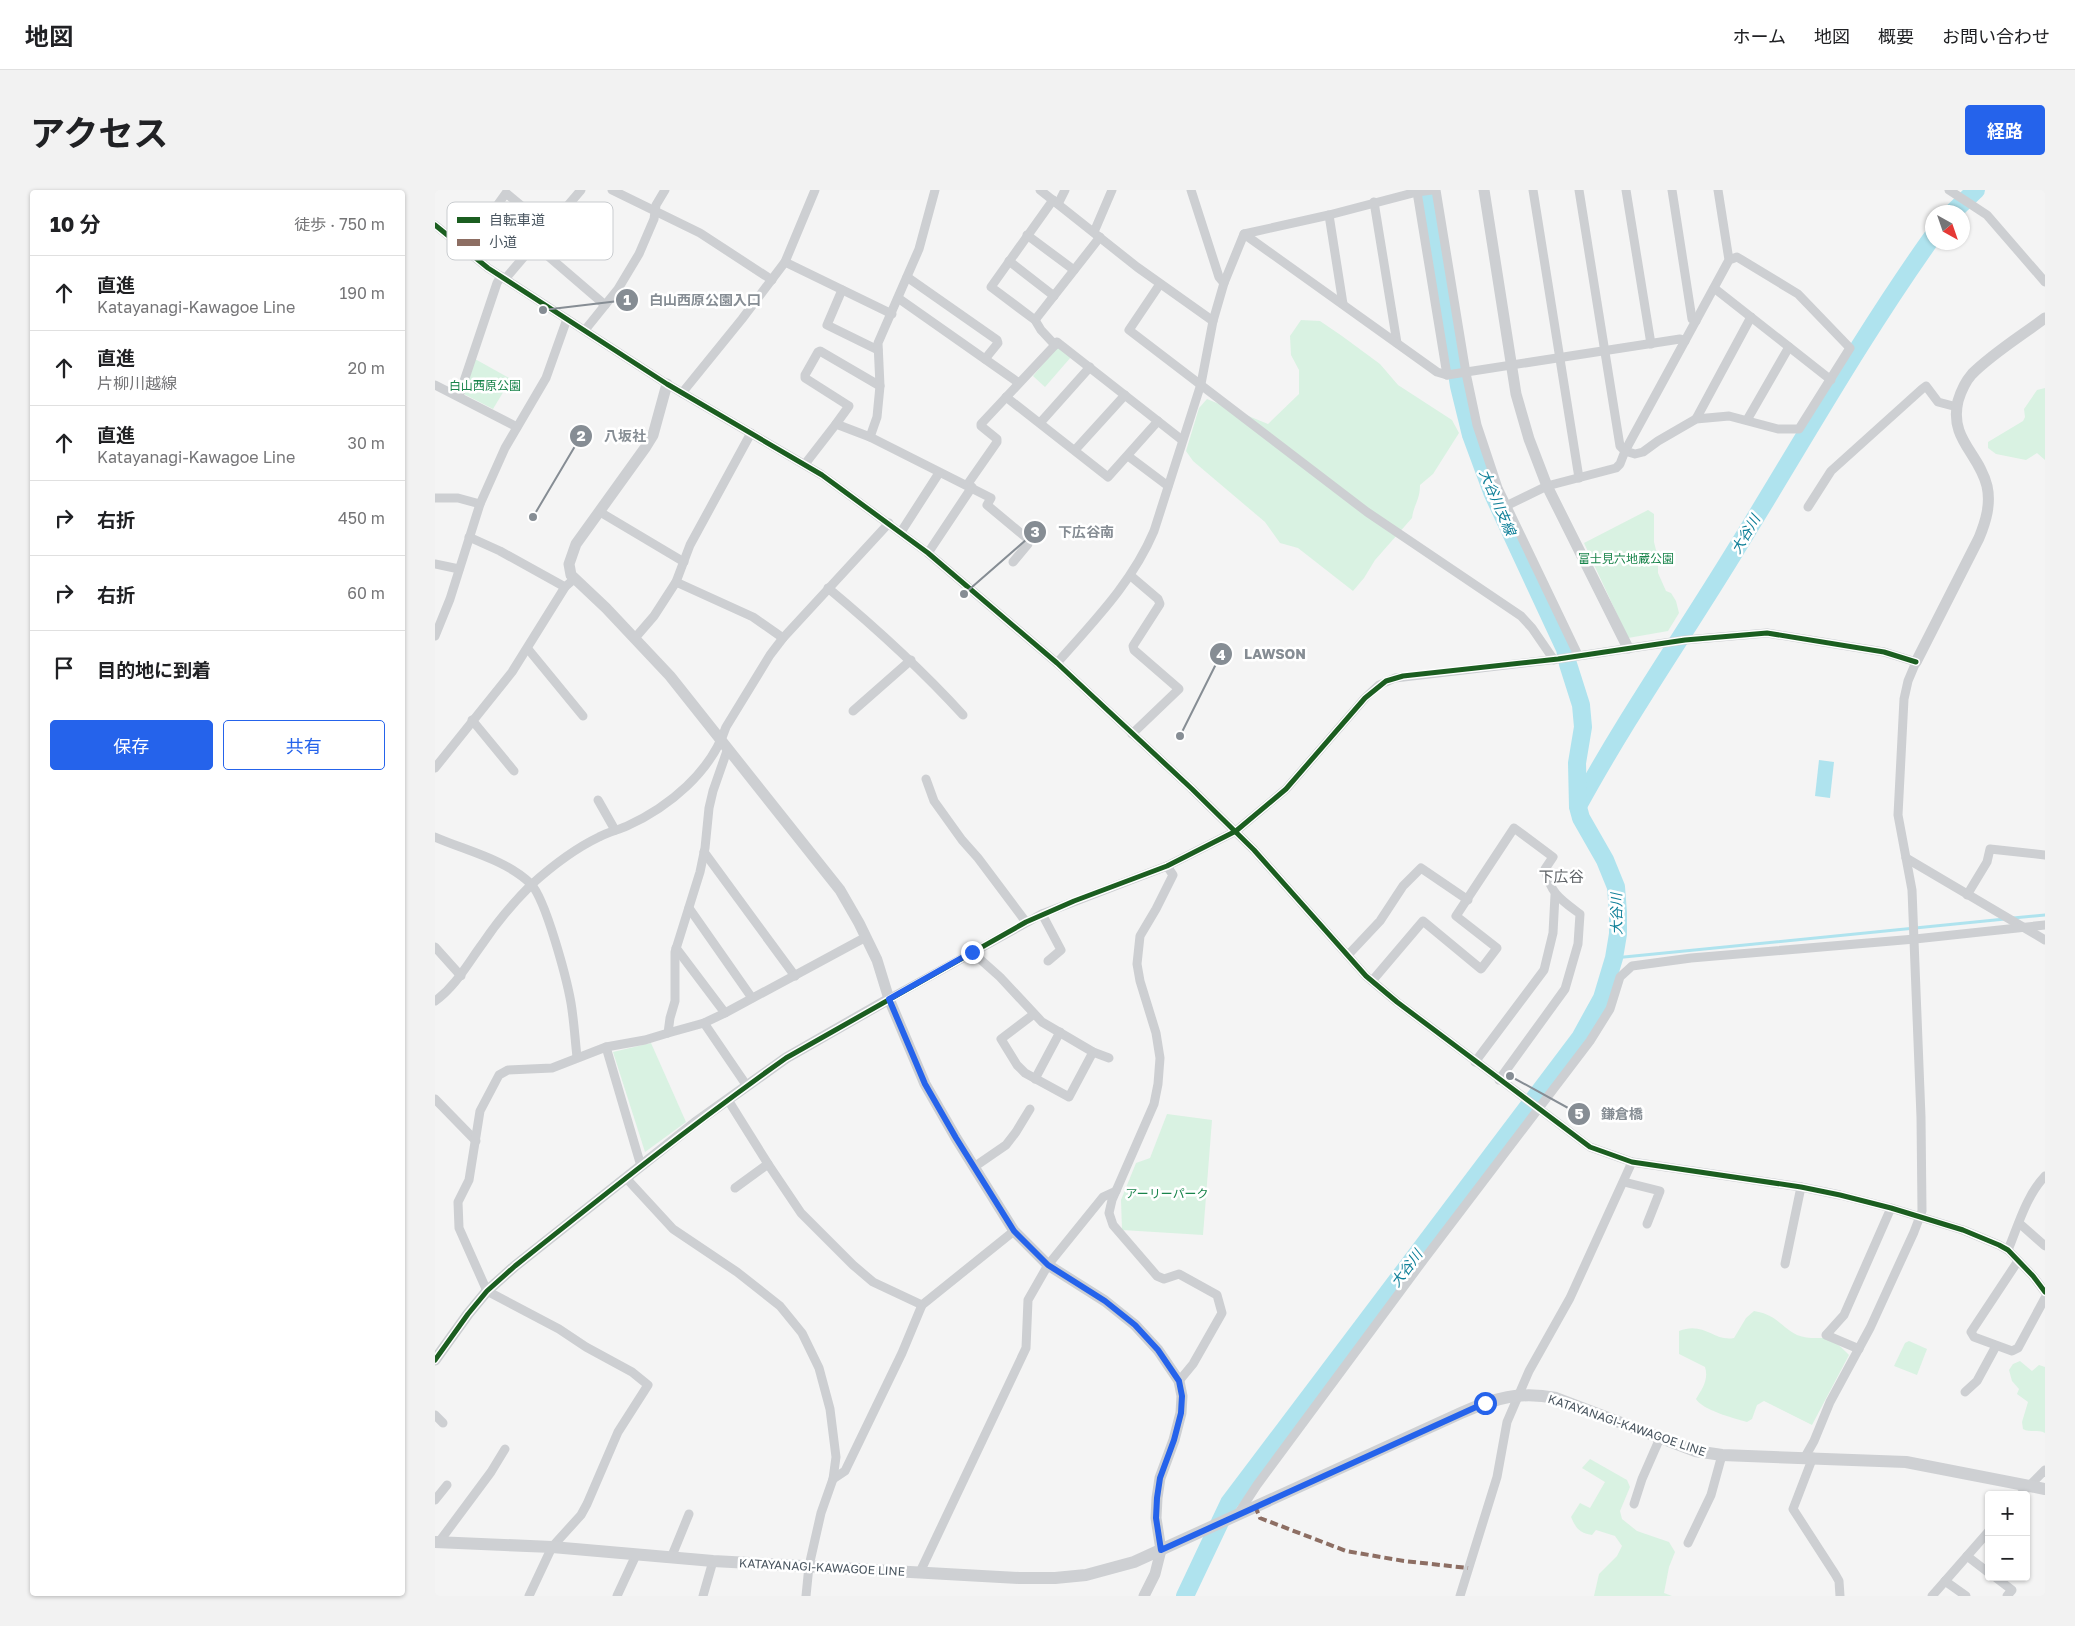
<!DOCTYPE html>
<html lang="ja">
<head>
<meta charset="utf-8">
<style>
  body { margin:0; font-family:"Golos Text","Noto Sans JP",sans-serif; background:#f2f2f2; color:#202124 }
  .controls { position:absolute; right:15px; bottom:15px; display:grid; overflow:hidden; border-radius:5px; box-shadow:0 1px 4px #0004 }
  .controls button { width:45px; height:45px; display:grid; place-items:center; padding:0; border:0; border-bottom:1px solid #e0e0e0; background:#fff; color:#202124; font:25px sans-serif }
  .compass { position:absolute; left:1490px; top:15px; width:45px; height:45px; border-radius:50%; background:#fff; box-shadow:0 1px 4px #0004; rotate:140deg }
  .stop { position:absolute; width:15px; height:15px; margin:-11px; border:4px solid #2563eb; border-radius:50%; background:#fff }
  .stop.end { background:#2563eb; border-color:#fff; box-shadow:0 1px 5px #0008 }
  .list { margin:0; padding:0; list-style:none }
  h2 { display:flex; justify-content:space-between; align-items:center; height:65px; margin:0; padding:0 20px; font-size:21px }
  h2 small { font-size:16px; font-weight:400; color:#757577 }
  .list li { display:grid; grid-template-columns:32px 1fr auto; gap:15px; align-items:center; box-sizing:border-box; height:75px; padding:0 20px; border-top:1px solid #e0e0e0 }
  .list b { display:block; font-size:19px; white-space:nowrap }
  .list p { margin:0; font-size:16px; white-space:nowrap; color:#757577 }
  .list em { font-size:16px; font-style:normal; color:#757577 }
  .actions { display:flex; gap:10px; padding:15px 20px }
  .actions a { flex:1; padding:11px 0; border:1px solid #2563eb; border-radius:5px; text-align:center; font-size:18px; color:#2563eb }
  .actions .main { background:#2563eb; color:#fff }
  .icon { flex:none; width:28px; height:28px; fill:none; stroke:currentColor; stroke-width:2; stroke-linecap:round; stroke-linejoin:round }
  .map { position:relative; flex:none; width:1610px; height:1406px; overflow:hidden; border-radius:5px }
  header { display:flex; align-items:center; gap:30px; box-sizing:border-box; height:70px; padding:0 25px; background:#fff; border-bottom:1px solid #e0e0e0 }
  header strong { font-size:24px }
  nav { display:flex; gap:28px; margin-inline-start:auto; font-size:18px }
  .intro { display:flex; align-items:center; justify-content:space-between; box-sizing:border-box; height:120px; padding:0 30px }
  h1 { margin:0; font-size:35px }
  .button { padding:12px 22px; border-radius:5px; background:#2563eb; color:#fff; font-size:18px; font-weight:700 }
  main { display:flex; gap:30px; padding:0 30px }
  aside { flex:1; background:#fff; border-radius:5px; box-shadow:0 1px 4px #0004 }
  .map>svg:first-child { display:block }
</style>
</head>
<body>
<header>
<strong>地図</strong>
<nav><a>ホーム</a><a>地図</a><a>概要</a><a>お問い合わせ</a></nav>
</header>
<div class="intro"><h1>アクセス</h1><a class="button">経路</a></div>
<main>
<aside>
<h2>10 分<small>徒歩 · 750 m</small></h2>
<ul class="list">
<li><svg class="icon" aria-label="ahead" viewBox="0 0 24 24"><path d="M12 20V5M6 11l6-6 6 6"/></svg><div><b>直進</b><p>Katayanagi-Kawagoe Line</p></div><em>190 m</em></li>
<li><svg class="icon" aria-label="ahead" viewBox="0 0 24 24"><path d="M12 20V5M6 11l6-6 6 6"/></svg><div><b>直進</b><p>片柳川越線</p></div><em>20 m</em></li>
<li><svg class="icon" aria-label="ahead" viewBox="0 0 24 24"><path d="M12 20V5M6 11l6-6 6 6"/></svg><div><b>直進</b><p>Katayanagi-Kawagoe Line</p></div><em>30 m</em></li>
<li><svg class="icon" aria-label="right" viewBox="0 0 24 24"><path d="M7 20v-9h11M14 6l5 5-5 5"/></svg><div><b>右折</b></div><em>450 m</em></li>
<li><svg class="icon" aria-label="right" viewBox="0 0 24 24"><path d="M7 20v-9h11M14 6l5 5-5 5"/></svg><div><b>右折</b></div><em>60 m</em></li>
<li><svg class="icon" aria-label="arrive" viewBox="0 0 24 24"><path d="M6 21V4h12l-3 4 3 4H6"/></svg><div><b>目的地に到着</b></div></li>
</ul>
<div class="actions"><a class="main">保存</a><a>共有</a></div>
</aside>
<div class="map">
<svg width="1610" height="1406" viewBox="0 0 1610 1406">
  <rect width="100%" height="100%" fill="#f4f4f4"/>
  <!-- green -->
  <g fill="#d9f2e2">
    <path d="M 866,130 L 885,131 L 907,146 L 945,174 L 963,195 L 1017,230 L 1024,243 L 998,284 L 985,295 C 985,310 979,314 977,328 L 940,370 L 929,388 L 918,401 L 863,358 L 845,353 L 830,332 L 758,271 L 751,261 L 764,218 L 772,209 L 833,234 L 864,204 L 864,180 L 856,165 L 855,146 Z"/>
    <polygon points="623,156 636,167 610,197 598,186"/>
    <polygon points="40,169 76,189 58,219 27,203"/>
    <polygon points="1610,198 1610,270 1602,263 1591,270 1561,264 1553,258 1553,252 1588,231 1590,227 1589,219 1602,200"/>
    <polygon points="1213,320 1219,324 1219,352 1223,368 1223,383 1231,401 1236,403 1241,411 1244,423 1233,441 1193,448 1149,353"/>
    <polygon points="216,853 251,932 210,962 178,862"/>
    <polygon points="732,924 777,930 768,1045 687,1040 686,1010 701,973 715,968"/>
    <path d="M 1319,1121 C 1343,1125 1344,1136 1362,1145 C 1372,1149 1380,1148 1389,1148 C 1399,1149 1408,1159 1414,1165 L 1377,1235 L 1329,1211 L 1322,1215 L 1317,1229 L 1312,1232 C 1300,1229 1266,1219 1261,1209 C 1267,1199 1274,1190 1270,1177 L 1244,1164 L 1244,1141 C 1269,1131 1279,1152 1299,1148 L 1311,1128 Z"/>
    <polygon points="1474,1151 1492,1159 1482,1185 1459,1176 1470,1153"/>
    <path d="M 1585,1171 L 1597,1181 L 1604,1175 L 1610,1177 L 1610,1243 C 1603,1239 1595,1243 1588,1239 L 1587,1232 L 1593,1212 L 1582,1204 L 1584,1199 L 1577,1191 L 1574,1180 L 1578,1174 Z"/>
    <path d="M 1155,1269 L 1192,1290 L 1195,1297 L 1185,1321 L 1187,1329 L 1202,1341 L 1234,1352 L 1240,1362 L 1234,1377 L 1229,1403 L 1237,1406 L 1159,1406 L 1164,1384 L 1182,1366 L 1187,1356 L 1180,1346 L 1161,1340 L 1157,1345 C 1144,1343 1141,1338 1136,1327 L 1145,1313 L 1155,1318 L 1170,1292 L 1147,1278 Z"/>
  </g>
  <!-- water -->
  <polygon fill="#afe3ee" points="1384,570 1399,572 1395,608 1380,606"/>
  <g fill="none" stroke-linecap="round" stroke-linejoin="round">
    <!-- stream -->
    <g stroke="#afe3ee" stroke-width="3">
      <polyline points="1578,728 1610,725"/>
      <polyline points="1179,768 1570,729"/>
    </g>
    <!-- river -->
    <g stroke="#afe3ee" stroke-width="18">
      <polyline points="1518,22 1541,0"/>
      <path d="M 1143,616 C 1191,528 1248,446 1300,361 C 1365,256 1426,147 1498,46"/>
      <polyline points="750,1406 794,1313 1145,848 1167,808 1179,768 1183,744 1183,723 1181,697 1170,670 1146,628 1143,617 1142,573 1148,537 1146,515 1133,474 1130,459 1057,302 1036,245 1024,196 993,0"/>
    </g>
    <!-- minor -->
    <g stroke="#cdcfd2" stroke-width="9">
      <polyline points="177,0 265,43 337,90"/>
      <polyline points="605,0 702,77 778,131"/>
      <polyline points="756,0 784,87 789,93"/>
      <polyline points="1001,0 1031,183 1042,235 1063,298 1143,465"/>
      <polyline points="1098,0 1144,288"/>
      <polyline points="1191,0 1216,154"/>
      <polyline points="1237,0 1257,129 1261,131"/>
      <polyline points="1283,0 1294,70 1190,261 1200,264 1208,262 1223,251 1261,229 1294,226 1343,239 1364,239 1415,158 1363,104 1302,67 1294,70"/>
      <polyline points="1514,0 1552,25 1610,92"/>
      <polyline points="982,2 1012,185"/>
      <polyline points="618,10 556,97 600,130 606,140 620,155 622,152 747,250"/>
      <polyline points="939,12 962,153"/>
      <polyline points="623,14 630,0"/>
      <polyline points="894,25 908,114"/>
      <polyline points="0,35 53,78 232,194 387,285 493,363 622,473 757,599 819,660 931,786 962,812 1155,957 1197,972 1366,997 1405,1005 1456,1018 1528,1040 1564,1055 1573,1060 1598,1086 1610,1102"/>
      <polyline points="659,42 677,0"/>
      <polyline points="809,44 1002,182 1012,185 1245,149 1250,151"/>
      <polyline points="592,45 639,80"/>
      <polyline points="99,54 170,115"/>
      <polyline points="27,57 51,31 71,3 113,38"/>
      <polyline points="574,71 619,106"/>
      <polyline points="350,72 457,124"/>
      <polyline points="472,87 562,150 563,153 550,169"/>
      <polyline points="70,89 146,0"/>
      <polyline points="725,94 694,140 932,322 1086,426 1097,438 1119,470"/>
      <polyline points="1279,98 1396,190"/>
      <polyline points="407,100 392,135 443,160"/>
      <polyline points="463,108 584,193"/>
      <polyline points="600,130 665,47"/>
      <polyline points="150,140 183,99 204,64 219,29 221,15 230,0"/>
      <polyline points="0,195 82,237"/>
      <polyline points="247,203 307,129 350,72 380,0"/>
      <polyline points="24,206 62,93 66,86"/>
      <polyline points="571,207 673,287 723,231"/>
      <polyline points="1261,229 1316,127"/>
      <polyline points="1312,230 1354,157"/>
      <polyline points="605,233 655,177"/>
      <polyline points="401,234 414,216 370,188 370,185 383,162 385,161 445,196"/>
      <polyline points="435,247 442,227 445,196 443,153 484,59 500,0"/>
      <polyline points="640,260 690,205"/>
      <polyline points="693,266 733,296"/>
      <polyline points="370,274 401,234 435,247 556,308 552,315 594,350 593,354 578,372"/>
      <polyline points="532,295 562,252 562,249 546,236 546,234 620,155"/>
      <polyline points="0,308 23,308 45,314"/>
      <polyline points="1073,315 1112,296 1181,278 1185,274 1190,261 1185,256 1144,0"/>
      <polyline points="1373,317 1396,281 1487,199 1491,196 1503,212 1522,217"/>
      <polyline points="165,322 249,372"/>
      <polyline points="466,342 504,283"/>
      <polyline points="34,347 65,361 130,397"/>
      <polyline points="493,363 537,297"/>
      <polyline points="0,374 24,379"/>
      <polyline points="696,386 723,409 725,414 698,456 699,460 744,499 697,544"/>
      <polyline points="241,392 318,427 348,448"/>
      <path d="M 393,398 C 441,438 486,479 528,525"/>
      <polyline points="0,446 15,409 45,314 70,258 111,188 132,129"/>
      <polyline points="200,448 219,426 241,392 255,355 316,243"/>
      <polyline points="93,459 148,526"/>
      <path d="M 622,473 C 658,432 697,393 719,341 L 766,194 L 778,131 L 789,93 L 809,44 L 894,25 L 982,2 L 997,0"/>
      <polyline points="418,521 476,470"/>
      <polyline points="37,530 79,581"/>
      <polyline points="0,578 77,482 130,397 139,389"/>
      <polyline points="491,589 499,611 527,650 543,668 591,732"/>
      <polyline points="163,610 180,640"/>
      <path d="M 0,647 C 32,661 70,669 96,694 C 111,710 132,790 136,813 C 139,831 140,849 142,867"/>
      <polyline points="269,662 360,786"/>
      <polyline points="1471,668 1610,750"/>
      <polyline points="732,676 738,685 721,719 705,746 702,774 705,791 721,843 725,868 723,894 719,914 677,1010 674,1023 678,1035 722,1086 729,1089 744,1084 782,1105 787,1123 758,1174 744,1191"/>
      <polyline points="1532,705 1552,672 1555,659 1610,665"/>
      <polyline points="254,718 317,808"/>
      <polyline points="607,724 626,760 613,771"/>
      <polyline points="0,757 26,786"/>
      <polyline points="241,758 290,823"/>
      <polyline points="537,762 565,787 607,832 658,862 674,868"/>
      <polyline points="913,765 945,731 968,696 986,678 1033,710"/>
      <path d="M 937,791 L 988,731 L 1046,779 L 1062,758 L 1021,726 L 1079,638 L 1118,667 L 1110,679 C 1116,704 1125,709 1145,724 L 1143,754 L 1130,799 L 1064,890"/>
      <polyline points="454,809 607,724 732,676 801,641 851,599 930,508 944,495 960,488 1123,469 1250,450 1332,443 1449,462 1481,472 1473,491 1469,509 1463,625 1477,700 1486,927 1487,1021 1479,1042 1435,1138 1395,1212 1379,1251 1370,1267"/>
      <path d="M 0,811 C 21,796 33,773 48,753 C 62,732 78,713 96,695 C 117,676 139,659 164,647 C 173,642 183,640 192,636 C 234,617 276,582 291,537 L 335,465 L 348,448 L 454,333"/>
      <polyline points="599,824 566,849 582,875 590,883 634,907 658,862"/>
      <polyline points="269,833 312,896"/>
      <polyline points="233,843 269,833 290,823 431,747"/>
      <polyline points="171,857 206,976"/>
      <polyline points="1040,872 1109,780 1118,743 1120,705"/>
      <polyline points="600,889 625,842"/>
      <polyline points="0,909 41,951"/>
      <polyline points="293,910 333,974 366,1023 418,1075 438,1092 487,1115"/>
      <polyline points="539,977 571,955 581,942 595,919"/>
      <polyline points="191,988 238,1039 302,1082 345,1116 367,1143 384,1178 395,1219 401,1267 398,1289 386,1323 374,1376 371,1406"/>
      <polyline points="1189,992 1225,1001 1212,1034"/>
      <polyline points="300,998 333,974"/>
      <polyline points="1584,1033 1610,1056"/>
      <path d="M 1573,1060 C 1583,1036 1591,1006 1610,986"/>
      <polyline points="1583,1071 1536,1142 1539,1147 1577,1161 1583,1158 1610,1108"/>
      <polyline points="1350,1074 1366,997"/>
      <polyline points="1424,1159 1391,1145 1409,1125 1456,1018"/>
      <polyline points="1530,1202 1542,1191 1561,1156"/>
      <polyline points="0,1225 8,1233"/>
      <polyline points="1378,1267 1358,1319 1400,1384 1404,1391 1405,1406"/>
      <polyline points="398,1289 410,1281 467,1163 487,1115 579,1041"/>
      <polyline points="1585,1305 1610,1280"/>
      <polyline points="0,1310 12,1295"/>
      <polyline points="1199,1314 1207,1289 1225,1248"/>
      <polyline points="803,1324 822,1295 990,1068 1155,851 1175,819 1185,787 1197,776 1256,768 1480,749 1610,735"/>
      <polyline points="4,1352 56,1282 70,1259"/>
      <polyline points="1253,1353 1276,1305 1287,1265"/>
      <polyline points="1532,1366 1554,1383"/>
      <polyline points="236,1368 254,1324"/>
      <polyline points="485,1382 591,1158 593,1110 613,1075 668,1007 681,1001"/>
      <polyline points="1560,1387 1577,1400 1572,1406"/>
      <polyline points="1510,1391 1531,1406"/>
      <polyline points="94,1406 117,1357 146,1325 152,1314 183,1242 213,1195 197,1182 151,1157 124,1139 52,1101 24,1038 23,1012 34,990 45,921 64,885 73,880 117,878 171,857 210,850 233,843 235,828 240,811 240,762 265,682 270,658 274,618 278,601 293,558"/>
      <polyline points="182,1406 201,1365"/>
      <polyline points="268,1406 278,1371"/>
      <polyline points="1025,1406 1062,1287 1072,1232 1094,1181 1135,1108 1197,972"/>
      <polyline points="1497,1406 1554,1341"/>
    </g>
    <!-- tertiary -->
    <g stroke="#cdcfd2" stroke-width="11">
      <polyline points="1049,0 1081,204 1094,249 1112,296 1193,458"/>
      <polyline points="232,194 218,245 210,258 141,354 134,374 136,385 171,418 235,486 405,700 424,733 442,770 454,809 490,894 521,948 579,1041 613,1075 670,1111 700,1135 723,1160 744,1191 747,1206 746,1223 739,1250 725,1288 722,1308 721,1328 726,1360 720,1384 709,1406"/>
      <path d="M 1481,472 L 1544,348 C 1551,331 1556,314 1552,296 C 1544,263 1514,249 1523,211 C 1526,201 1530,192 1537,184 C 1558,163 1586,146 1610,128"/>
      <polyline points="0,1170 33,1124 52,1101 80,1076 260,933 351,868 454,809"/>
    </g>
    <!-- secondary -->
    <path stroke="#ced0d3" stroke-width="12" d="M 0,1352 L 117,1357 L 278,1371 L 584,1388 L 620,1388 L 651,1385 L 699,1372 L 1026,1223 C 1060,1208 1084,1201 1121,1208 L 1260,1261 L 1287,1265 L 1471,1272 L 1610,1299"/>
    <!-- quiet -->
    <polyline stroke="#8d6e63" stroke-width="4" stroke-dasharray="8 4" stroke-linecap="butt" points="820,1316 825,1328 911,1361 969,1371 1033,1378"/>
    <defs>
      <g id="cycleway">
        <polyline points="0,35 53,78 232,194 387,285 493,363 622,473 757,599 819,660 931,786 962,812 1155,957 1197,972 1366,997 1405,1005 1456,1018 1528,1040 1564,1055 1573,1060 1598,1086 1610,1102"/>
        <path d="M 0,1170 L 33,1124 L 52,1101 L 80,1076 C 169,1005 258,934 351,868 L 591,732 L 639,711 L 732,676 L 801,641 L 851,599 L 930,508 L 951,491 L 968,486 L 1123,469 L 1250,450 L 1332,443 L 1449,462 L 1481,472"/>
      </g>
    </defs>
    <!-- cycleway casing -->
    <use href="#cycleway" stroke="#fff" stroke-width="8"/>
    <!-- cycleway -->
    <use href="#cycleway" stroke="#1b5e20" stroke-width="5"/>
  </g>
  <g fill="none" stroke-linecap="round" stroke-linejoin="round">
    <!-- route -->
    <polyline stroke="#2563eb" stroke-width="6" points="537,762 454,809 490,894 521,948 579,1041 613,1075 670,1111 700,1135 723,1160 744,1191 747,1206 746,1223 739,1250 725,1288 722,1308 721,1328 726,1360 1050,1213"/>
  </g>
  <g text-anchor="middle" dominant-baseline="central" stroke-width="5" stroke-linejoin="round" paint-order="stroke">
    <!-- park labels -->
    <g font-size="12" fill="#19844b" stroke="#fff">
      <text x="50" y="195">白山西原公園</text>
      <text x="1191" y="368">富士見六地蔵公園</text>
      <text x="732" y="1003">アーリーパーク</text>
    </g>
    <!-- street labels -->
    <g font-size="12" fill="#4a5660" stroke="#fff">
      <text transform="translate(1192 1235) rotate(19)">KATAYANAGI-KAWAGOE LINE</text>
      <text transform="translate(387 1377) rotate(3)">KATAYANAGI-KAWAGOE LINE</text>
    </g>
    <!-- water labels -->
    <g font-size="14" font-style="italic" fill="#0e7f98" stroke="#fff">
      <text transform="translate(1063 312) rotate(67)">大谷川支線</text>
      <text transform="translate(1310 344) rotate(-59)">大谷川</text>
      <text transform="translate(1181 724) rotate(-91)">大谷川</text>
      <text transform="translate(971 1078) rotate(-53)">大谷川</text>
    </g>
    <!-- quarter labels -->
    <g font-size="15" fill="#5f6367" stroke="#fff">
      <text x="1126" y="686">下広谷</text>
    </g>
  </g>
  <!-- legend -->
  <rect x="12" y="12" width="166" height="58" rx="8" fill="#fff" stroke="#c9cccf" stroke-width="1"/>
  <rect x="22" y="27" width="23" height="6" fill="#1b5e20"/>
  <rect x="22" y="49" width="23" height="7" fill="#8d6e63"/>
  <g font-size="14" fill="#4a5660">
    <text x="54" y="35">自転車道</text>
    <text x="54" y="57">小道</text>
  </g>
  <!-- callouts -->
  <path fill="none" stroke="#868d94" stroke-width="2" d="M108 120L192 110M98 327L146 246M529 404L600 342M745 546L786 464M1075 886L1144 924"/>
  <g fill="#868d94" stroke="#fff" stroke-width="2">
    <circle cx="108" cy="120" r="5"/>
    <circle cx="98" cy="327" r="5"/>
    <circle cx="529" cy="404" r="5"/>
    <circle cx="745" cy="546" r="5"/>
    <circle cx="1075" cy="886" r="5"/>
    <circle cx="192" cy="110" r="12"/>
    <circle cx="146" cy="246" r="12"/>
    <circle cx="600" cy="342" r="12"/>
    <circle cx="786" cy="464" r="12"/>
    <circle cx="1144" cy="924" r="12"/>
  </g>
  <g font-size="15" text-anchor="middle" font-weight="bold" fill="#fff">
    <text x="192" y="115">1</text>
    <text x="146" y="251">2</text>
    <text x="600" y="347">3</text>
    <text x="786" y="470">4</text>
    <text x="1144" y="929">5</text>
  </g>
  <g font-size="14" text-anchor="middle" font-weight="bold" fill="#868d94" stroke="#fff" stroke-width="5" stroke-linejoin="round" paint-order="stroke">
    <text x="270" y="115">白山西原公園入口</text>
    <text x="190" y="251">八坂社</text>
    <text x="651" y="347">下広谷南</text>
    <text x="840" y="469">LAWSON</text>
    <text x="1187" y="929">鎌倉橋</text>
  </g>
</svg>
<div class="controls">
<button>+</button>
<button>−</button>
</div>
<svg class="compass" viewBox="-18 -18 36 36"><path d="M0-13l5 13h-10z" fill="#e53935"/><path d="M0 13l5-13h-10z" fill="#757577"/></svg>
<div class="stop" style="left:1050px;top:1213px"></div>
<div class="stop end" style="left:537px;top:762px"></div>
</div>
</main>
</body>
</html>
